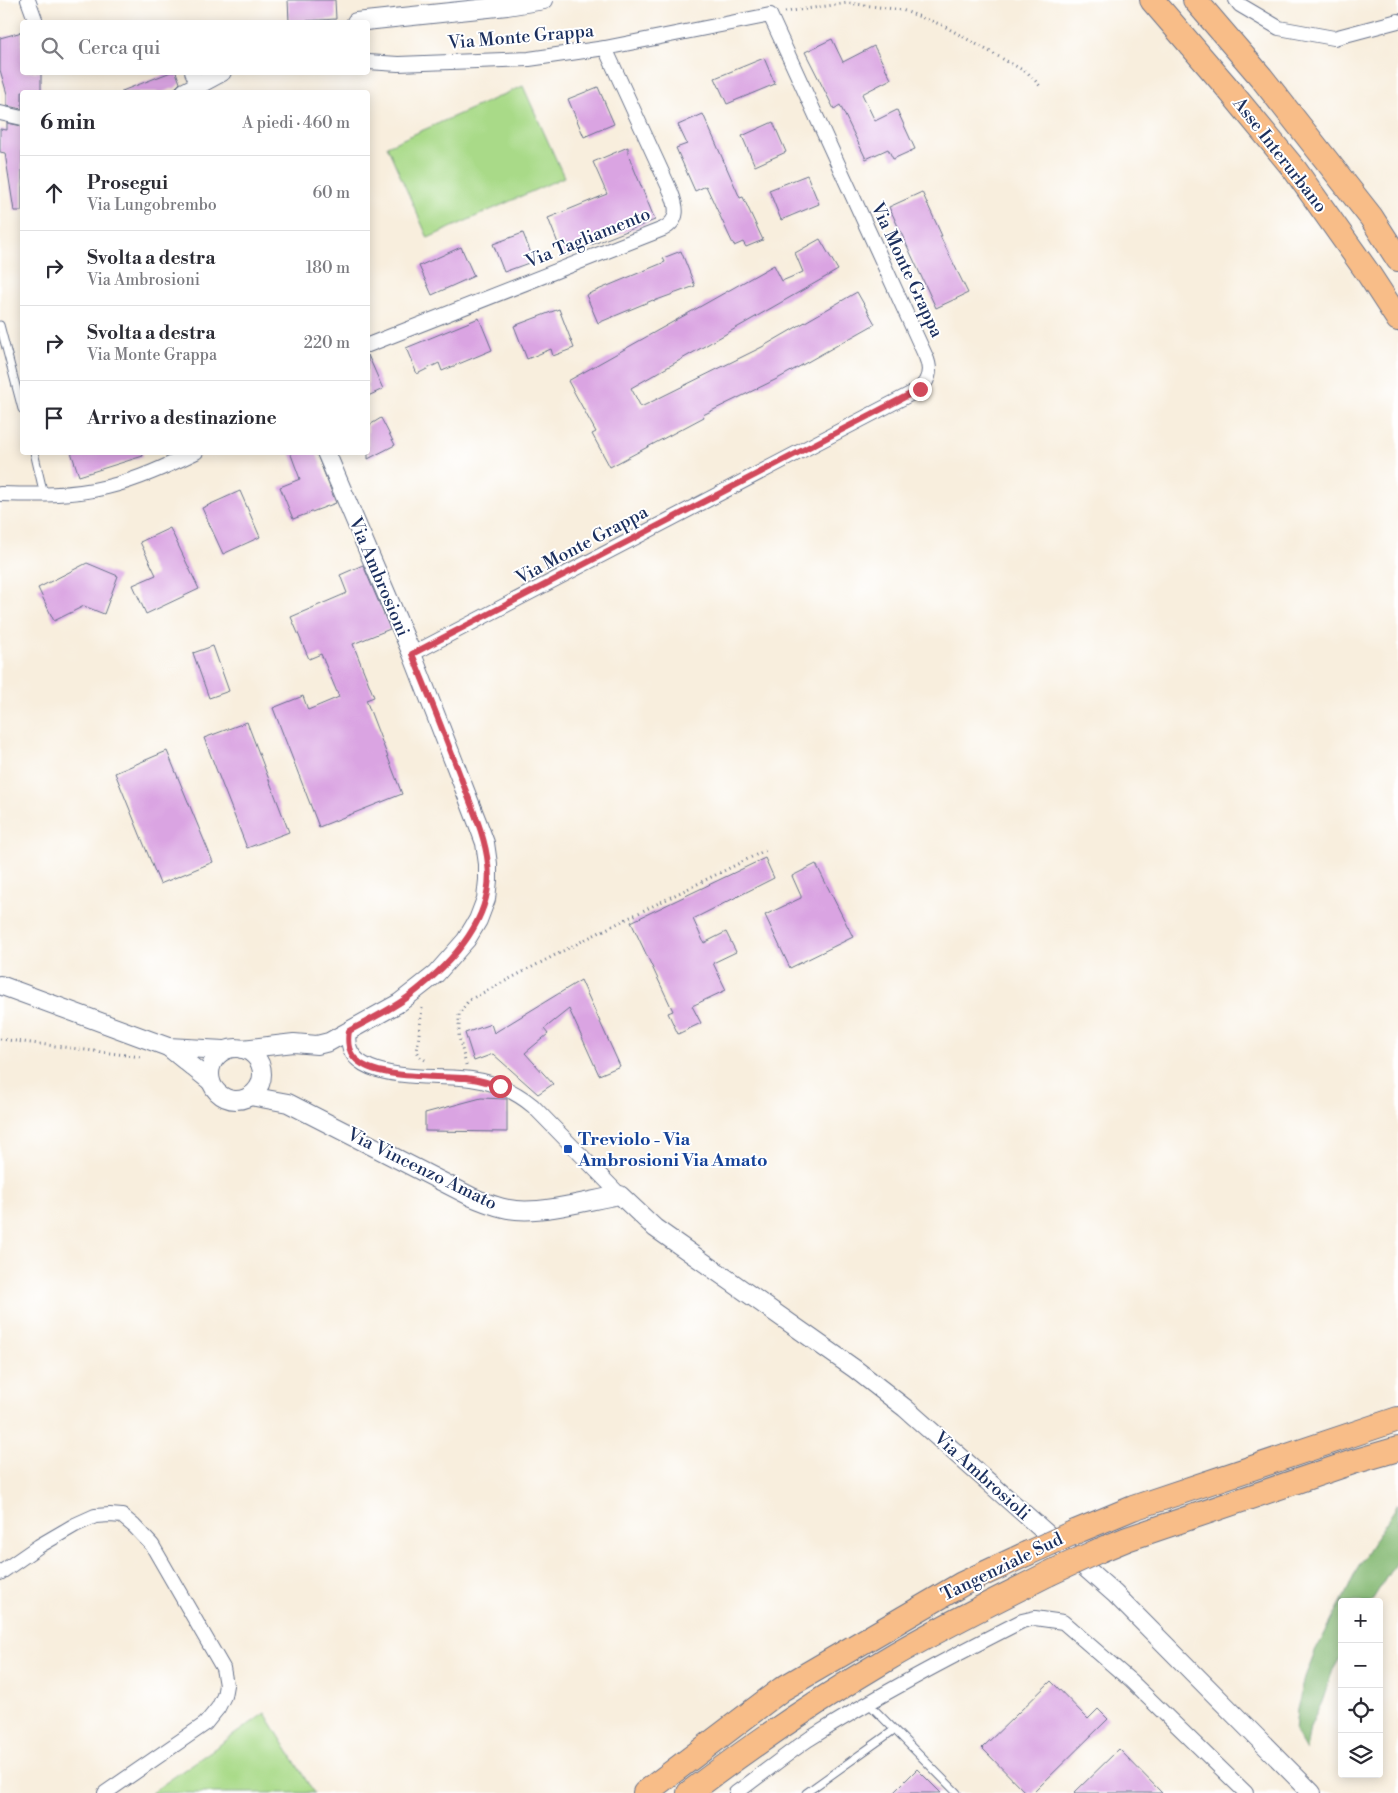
<!DOCTYPE html>
<html lang="it">
<head>
<meta charset="utf-8">
<style>
  body { margin:0; font-family:"Libre Bodoni",serif; background:#f2f2f3; color:#2b2b33 }
  .controls { position:absolute; right:15px; bottom:15px; display:grid; overflow:hidden; border-radius:5px; box-shadow:0 2px 12px #0003 }
  .controls button { width:45px; height:45px; display:grid; place-items:center; padding:0; border:0; border-bottom:1px solid #e1e1e2; background:#fff; color:#2b2b33; font:25px sans-serif }
  .stop { position:absolute; width:15px; height:15px; margin:-11px; border:4px solid #d1495b; border-radius:50%; background:#fff }
  .stop.end { background:#d1495b; border-color:#fff; box-shadow:0 1px 5px #0008 }
  .list { margin:0; padding:0; list-style:none }
  h2 { display:flex; justify-content:space-between; align-items:center; height:65px; margin:0; padding:0 20px; font-size:21px }
  h2 small { font-size:16px; font-weight:400; color:#7c7c81 }
  .list li { display:grid; grid-template-columns:32px 1fr auto; gap:15px; align-items:center; box-sizing:border-box; height:75px; padding:0 20px; border-top:1px solid #e1e1e2 }
  .list b { display:block; font-size:19px; white-space:nowrap }
  .list p { margin:0; font-size:16px; white-space:nowrap; color:#7c7c81 }
  .list em { font-size:16px; font-style:normal; color:#7c7c81 }
  .icon { flex:none; width:28px; height:28px; fill:none; stroke:currentColor; stroke-width:2; stroke-linecap:round; stroke-linejoin:round }
  .map { position:relative; flex:none; width:1398px; height:1793px; overflow:hidden }
  .search { position:absolute; background:#fff; box-shadow:0 2px 12px #0003; left:20px; top:20px; width:350px; height:55px; display:flex; align-items:center; gap:12px; box-sizing:border-box; padding:0 18px; border-radius:5px; color:#7c7c81; font-size:19px }
  .panel { position:absolute; background:#fff; box-shadow:0 2px 12px #0003; left:20px; top:90px; width:350px; height:365px; border-radius:5px }
  .map>svg:first-child { display:block }
</style>
</head>
<body>
<div class="map">
<svg width="1398" height="1793" viewBox="0 0 1398 1793">
  <rect width="100%" height="100%" fill="#fff"/>
  <filter id="ink" filterUnits="userSpaceOnUse"><feTurbulence type="fractalNoise" baseFrequency=".02" numOctaves="2"/><feDisplacementMap in="SourceGraphic" scale="10" xChannelSelector="R" yChannelSelector="G"/><feConvolveMatrix kernelMatrix="1 2 1 2 8 2 1 2 1" color-interpolation-filters="sRGB"/></filter>
  <filter id="wash" filterUnits="userSpaceOnUse"><feTurbulence type="fractalNoise" baseFrequency=".0096" numOctaves="4" result="noise"/><feDisplacementMap in="SourceGraphic" scale="20" xChannelSelector="R" yChannelSelector="G"/><feGaussianBlur stdDeviation="1.12" result="paint"/><feColorMatrix in="noise" values="0 0 0 0 0 0 0 0 0 0 0 0 0 0 0 0 0 1.4 0 .05"/><feComposite in="paint" operator="in"/></filter>
  <g filter="url(#wash)">
    <rect width="100%" height="100%" fill="#f8eedd"/>
    <!-- green -->
    <g fill="#a9da88" stroke="#628473">
      <polygon points="523,86 564,177 428,238 387,146"/>
      <polygon points="265,1713 314,1793 151,1793"/>
    </g>
    <!-- forest -->
    <polygon fill="#86ba74" stroke="#507469" points="1398,1504 1398,1559 1371,1602 1342,1602 1342,1655 1333,1670 1322,1702 1310,1727 1306,1751 1295,1732 1297,1709 1305,1678 1315,1652 1345,1595 1360,1563"/>
    <g id="blocks">
      <!-- building -->
      <g fill="#daa4e2">
        <polygon points="288,0 335,0 336,19 289,22"/>
        <polygon points="22,32 22,72 41,72 41,92 22,92 22,109 7,106 7,94 0,70 0,38"/>
        <polygon points="832,39 843,62 874,46 891,79 862,94 875,121 897,110 915,149 893,159 888,149 866,159 840,105 834,109 805,52"/>
        <polygon points="764,58 775,84 727,104 715,78"/>
        <polygon points="171,72 176,72 180,83 175,88 163,92 122,92 122,91"/>
        <polygon points="598,87 614,124 584,137 568,99"/>
        <polygon points="703,114 740,198 743,197 763,240 746,247 743,242 734,246 706,186 695,191 676,148 687,144 678,125"/>
        <polygon points="773,122 786,152 755,166 742,136"/>
        <polygon points="7,123 22,126 22,211 14,211 5,153 0,152 0,129 7,130"/>
        <polygon points="628,147 628,154 655,220 563,256 548,218 607,194 593,162"/>
        <polygon points="807,175 819,204 781,220 769,190"/>
        <polygon points="922,192 942,236 940,236 968,293 936,308 889,207"/>
        <polygon points="523,233 534,261 504,272 493,244"/>
        <polygon points="820,239 838,270 631,388 641,407 762,347 857,292 875,324 779,378 703,415 704,417 610,467 592,434 596,432 568,381 774,265 782,281 803,272 795,253"/>
        <polygon points="461,247 474,276 432,295 419,266"/>
        <polygon points="681,251 695,286 654,301 653,300 598,323 586,295 665,262 663,258"/>
        <polygon points="559,309 574,348 553,356 551,349 527,359 514,326"/>
        <polygon points="479,318 492,350 442,371 439,363 417,374 406,348"/>
        <polygon points="368,355 383,389 368,396"/>
        <polygon points="381,418 395,445 368,459 368,426"/>
        <polygon points="71,452 142,452 143,456 79,476"/>
        <polygon points="290,452 316,452 336,503 293,519 280,487 300,479"/>
        <polygon points="240,491 260,537 223,554 202,508"/>
        <polygon points="170,528 199,589 146,614 133,585 156,575 140,542"/>
        <polygon points="87,563 118,576 104,614 84,606 54,621 38,588"/>
        <polygon points="363,565 390,629 353,644 374,697 366,700 402,794 319,827 273,708 303,696 308,710 339,697 321,654 309,659 291,617 347,593 340,575"/>
        <polygon points="213,646 229,691 209,698 193,653"/>
        <polygon points="247,722 289,832 247,848 204,738"/>
        <polygon points="167,751 213,862 160,884 115,773"/>
        <polygon points="765,858 774,878 693,919 704,943 726,932 736,952 713,963 726,990 692,1006 701,1023 678,1034 668,1013 673,1011 631,922"/>
        <polygon points="816,864 853,937 790,968 765,915 801,898 801,896 792,876"/>
        <polygon points="581,980 620,1066 599,1075 569,1009 544,1029 548,1034 525,1053 553,1084 538,1094 493,1054 474,1061 465,1033 491,1024 494,1033"/>
        <polygon points="481,1098 507,1099 507,1132 425,1131 425,1113"/>
        <polygon points="1051,1681 1088,1719 1098,1709 1108,1719 1033,1793 1026,1793 982,1748"/>
        <polygon points="1119,1749 1162,1793 1074,1793"/>
        <polygon points="917,1769 941,1793 893,1793"/>
      </g>
    </g>
  </g>
  <g filter="url(#ink)">
    <use href="#blocks" fill-opacity="0" stroke="#68728a" stroke-width="1"/>
    <g fill="none" stroke-linecap="round" stroke-linejoin="round">
      <defs>
        <g id="service">
          <polyline points="0,325 22,409"/>
          <polyline points="34,452 44,495"/>
          <polyline points="868,1703 957,1793"/>
          <polyline points="806,1793 894,1730"/>
        </g>
        <g id="minor">
          <polyline points="28,0 36,22"/>
          <polyline points="1236,0 1240,5 1279,28 1334,38 1398,21"/>
          <path d="M 368,62 L 398,64 L 529,59 L 605,48 L 770,15 L 926,357 C 932,371 929,383 916,391 L 412,654"/>
          <polyline points="192,72 198,85"/>
          <polyline points="0,113 22,118"/>
          <path d="M 368,345 L 663,229 C 680,220 677,207 671,192 L 605,48"/>
          <path d="M 0,494 C 36,495 71,496 107,487 C 137,480 167,466 196,452"/>
          <path d="M 349,1031 C 339,1086 438,1074 471,1079 C 494,1082 515,1091 533,1106 L 620,1195"/>
          <polyline points="0,1573 39,1546 75,1525 95,1516 110,1515 122,1516 134,1526 152,1545 223,1668 226,1685 224,1696 218,1708 205,1724 105,1793"/>
          <path d="M 736,1793 C 761,1775 784,1756 809,1739 C 878,1695 949,1658 1022,1621 L 1035,1618 L 1063,1622 L 1131,1681 L 1246,1793"/>
        </g>
        <g id="tertiary">
          <polyline points="356,22 507,6 544,0"/>
          <polyline points="185,92 222,72"/>
          <polyline points="0,985 168,1047 224,1050"/>
          <polyline points="168,1047 210,1081"/>
          <circle cx="236" cy="1074" r="26"/>
          <polyline points="242,1049 294,1043 317,1045 329,1042 399,1003 436,974 466,940 478,920 486,899 488,880 488,864 485,843 478,824 412,654 326,452"/>
          <path d="M 250,1096 L 288,1103 L 472,1197 C 486,1203 501,1209 516,1210 C 546,1213 590,1200 620,1195 L 655,1228 L 855,1369 L 905,1408 L 1115,1594 L 1312,1793"/>
        </g>
        <g id="trunk">
          <polyline points="1152,0 1225,85 1295,170 1368,273 1398,319"/>
          <polyline points="1195,0 1261,77 1371,217 1398,259"/>
          <polyline points="1075,1532 1133,1508 1398,1419"/>
          <polyline points="1098,1551 1127,1539 1353,1462 1398,1449"/>
          <polyline points="645,1793 782,1689 962,1584 1026,1554"/>
          <path d="M 689,1793 C 751,1746 816,1701 884,1661 C 937,1629 993,1602 1048,1574"/>
        </g>
      </defs>
      <!-- service casing -->
      <use href="#service" stroke="#68728a" stroke-width="9"/>
      <!-- minor casing -->
      <use href="#minor" stroke="#68728a" stroke-width="16"/>
      <!-- tertiary casing -->
      <use href="#tertiary" stroke="#68728a" stroke-width="20"/>
      <!-- trunk casing -->
      <use href="#trunk" stroke="#68728a" stroke-width="26"/>
      <!-- path -->
      <g stroke="#68728a" stroke-width="3" stroke-dasharray="1 4" stroke-linecap="butt">
        <polyline points="785,12 848,3 902,10 942,25 1028,73 1042,88"/>
        <polyline points="422,1008 417,1051 420,1057 425,1060"/>
        <polyline points="0,1039 141,1057"/>
        <polyline points="466,1065 459,1037 459,1014 469,1000 586,939 768,849"/>
      </g>
      <!-- service -->
      <use href="#service" stroke="#fff" stroke-width="7"/>
      <!-- minor -->
      <use href="#minor" stroke="#fff" stroke-width="14"/>
      <!-- tertiary -->
      <use href="#tertiary" stroke="#fff" stroke-width="18"/>
      <!-- trunk -->
      <use href="#trunk" stroke="#f8bd88" stroke-width="24"/>
      <defs>
        <g id="trunk-bridge">
          <polyline points="1026,1554 1075,1532"/>
          <polyline points="1048,1574 1098,1551"/>
        </g>
      </defs>
      <!-- trunk-bridge casing -->
      <use href="#trunk-bridge" stroke="#68728a" stroke-width="26" stroke-linecap="butt"/>
      <!-- trunk-bridge -->
      <use href="#trunk-bridge" stroke="#f8bd88" stroke-width="24"/>
    </g>
  </g>
  <g fill="none" stroke-linecap="round" stroke-linejoin="round" filter="url(#ink)">
    <!-- route -->
    <path stroke="#d1495b" stroke-width="6" d="M 500,1086 C 489,1083 478,1079 466,1078 C 439,1076 380,1079 359,1062 C 348,1054 347,1043 349,1031 C 369,1020 390,1010 408,997 C 449,966 495,920 488,864 C 485,834 471,806 461,778 C 445,736 429,695 412,654 L 920,389"/>
  </g>
  <!-- markers -->
  <rect fill="#1a4fb4" stroke="#fff" stroke-width="2" x="563" y="1144" width="10" height="10" rx="2.5"/>
  <g text-anchor="middle" dominant-baseline="central" stroke-width="4" stroke-linejoin="round" paint-order="stroke">
    <!-- street labels -->
    <g font-size="18" fill="#1b2f5e" stroke="#fff">
      <text transform="translate(521 37) rotate(-5)">Via Monte Grappa</text>
      <text transform="translate(1280 155) rotate(52)">Asse Interurbano</text>
      <text transform="translate(588 238) rotate(-22)">Via Tagliamento</text>
      <text transform="translate(907 270) rotate(65)">Via Monte Grappa</text>
      <text transform="translate(582 545) rotate(-28)">Via Monte Grappa</text>
      <text transform="translate(379 577) rotate(67)">Via Ambrosioni</text>
      <text transform="translate(422 1169) rotate(26)">Via Vincenzo Amato</text>
      <text transform="translate(982 1476) rotate(42)">Via Ambrosioli</text>
      <text transform="translate(1002 1567) rotate(-26)">Tangenziale Sud</text>
    </g>
    <!-- transit labels -->
    <g font-size="18" font-weight="bold" fill="#164399" stroke="#fff" text-anchor="start">
      <text x="578" y="1139">Treviolo - Via<tspan x="578" dy="21">Ambrosioni Via Amato</tspan></text>
    </g>
  </g>
</svg>
<div class="controls">
<button>+</button>
<button>−</button>
<button><svg class="icon" aria-label="locate" viewBox="0 0 24 24"><circle cx="12" cy="12" r="6"/><path d="M12 2v4M12 18v4M2 12h4M18 12h4"/></svg></button>
<button><svg class="icon" aria-label="layers" viewBox="0 0 24 24"><path d="M12 4l9 5-9 5-9-5zM3 14l9 5 9-5"/></svg></button>
</div>
<div class="stop" style="left:500px;top:1086px"></div>
<div class="stop end" style="left:920px;top:389px"></div>
<div class="search"><svg class="icon" aria-label="search" viewBox="0 0 24 24"><circle cx="10" cy="10" r="6"/><path d="M15 15l6 6"/></svg>Cerca qui</div>
<section class="panel">
<h2>6 min<small>A piedi · 460 m</small></h2>
<ul class="list">
<li><svg class="icon" aria-label="ahead" viewBox="0 0 24 24"><path d="M12 20V5M6 11l6-6 6 6"/></svg><div><b>Prosegui</b><p>Via Lungobrembo</p></div><em>60 m</em></li>
<li><svg class="icon" aria-label="right" viewBox="0 0 24 24"><path d="M7 20v-9h11M14 6l5 5-5 5"/></svg><div><b>Svolta a destra</b><p>Via Ambrosioni</p></div><em>180 m</em></li>
<li><svg class="icon" aria-label="right" viewBox="0 0 24 24"><path d="M7 20v-9h11M14 6l5 5-5 5"/></svg><div><b>Svolta a destra</b><p>Via Monte Grappa</p></div><em>220 m</em></li>
<li><svg class="icon" aria-label="arrive" viewBox="0 0 24 24"><path d="M6 21V4h12l-3 4 3 4H6"/></svg><div><b>Arrivo a destinazione</b></div></li>
</ul>
</section>
</div>
</body>
</html>
